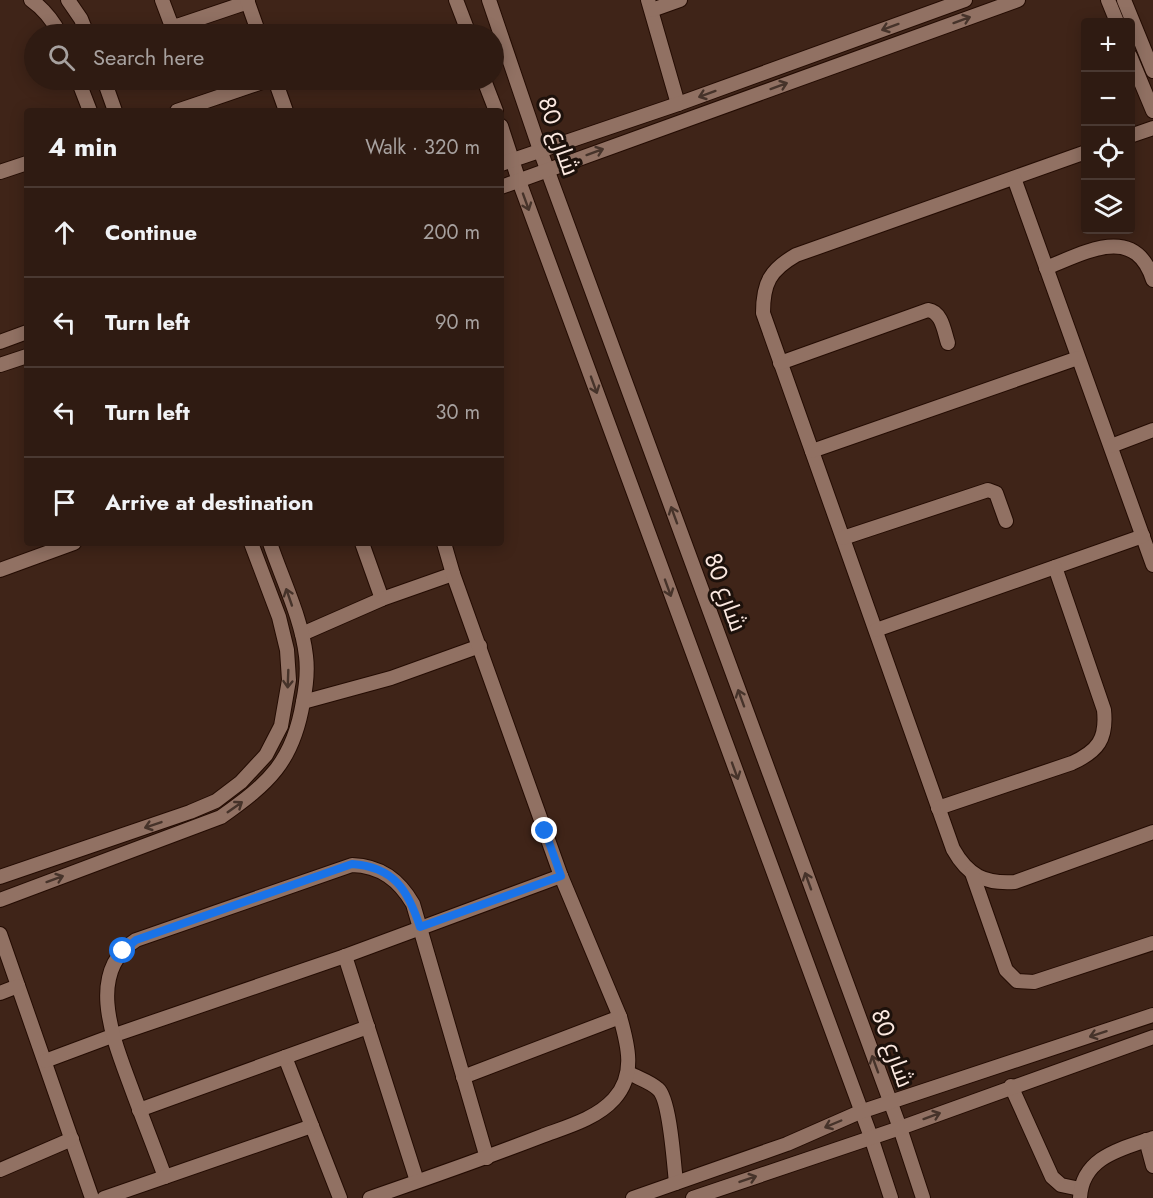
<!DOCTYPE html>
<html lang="en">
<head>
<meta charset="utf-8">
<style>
  body { margin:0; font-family:Jost,Cairo,sans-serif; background:#3b2820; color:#f1f3f6 }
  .controls { position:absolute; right:18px; top:18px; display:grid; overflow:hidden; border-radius:6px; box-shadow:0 3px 15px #0003 }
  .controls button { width:54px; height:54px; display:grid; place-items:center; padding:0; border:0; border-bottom:2px solid #4a3932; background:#2f1b12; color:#f1f3f6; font:30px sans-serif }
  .stop { position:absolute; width:18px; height:18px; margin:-14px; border:4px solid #1a73e8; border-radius:50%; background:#fff }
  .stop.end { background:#1a73e8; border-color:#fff; box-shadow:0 2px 6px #0008 }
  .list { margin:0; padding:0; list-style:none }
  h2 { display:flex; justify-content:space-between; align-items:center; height:78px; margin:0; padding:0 24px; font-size:26px }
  h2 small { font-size:20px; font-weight:400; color:#a7a19f }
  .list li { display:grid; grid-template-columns:39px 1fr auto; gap:18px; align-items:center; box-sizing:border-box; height:90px; padding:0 24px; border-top:2px solid #4a3932 }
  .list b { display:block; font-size:22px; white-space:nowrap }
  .list em { font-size:20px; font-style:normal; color:#a7a19f }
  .icon { flex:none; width:33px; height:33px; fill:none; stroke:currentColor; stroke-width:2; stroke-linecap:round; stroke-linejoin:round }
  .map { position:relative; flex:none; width:1153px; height:1198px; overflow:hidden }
  .search { position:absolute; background:#2f1b12; box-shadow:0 3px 15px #0003; left:24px; top:24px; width:480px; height:66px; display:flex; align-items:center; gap:15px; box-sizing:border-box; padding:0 21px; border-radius:33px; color:#a7a19f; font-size:22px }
  .panel { position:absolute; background:#2f1b12; box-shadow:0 3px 15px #0003; left:24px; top:108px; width:480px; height:438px; border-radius:6px }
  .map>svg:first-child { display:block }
</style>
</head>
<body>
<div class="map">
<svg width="1153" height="1198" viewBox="0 0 1153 1198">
  <rect width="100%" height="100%" fill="#3f2418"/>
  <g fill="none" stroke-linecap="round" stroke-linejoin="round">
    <defs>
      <g id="minor">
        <path d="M 31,0 C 44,9 53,21 60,34"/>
        <polyline points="68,0 81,19 87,34"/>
        <polyline points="162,0 171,24 177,26 248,2"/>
        <polyline points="247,0 259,34"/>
        <polyline points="456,0 469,34"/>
        <polyline points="489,0 540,150 900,1128 923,1198"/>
        <polyline points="648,0 678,104"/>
        <polyline points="1108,0 1117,22"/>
        <polyline points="1124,0 1153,71"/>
        <polyline points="652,10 680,0"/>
        <polyline points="1130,56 1153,111"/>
        <polyline points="78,80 90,111"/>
        <polyline points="104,80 115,111"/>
        <polyline points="275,80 286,111"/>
        <polyline points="484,80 496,111"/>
        <polyline points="177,111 268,80"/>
        <polyline points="501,126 519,181 871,1137 891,1198"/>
        <polyline points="1130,136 1153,128"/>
        <path d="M 1086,152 L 796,255 C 770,270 763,283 763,313 L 953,849 C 968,876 985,884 1015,882 L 1153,832"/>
        <polyline points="501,164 678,104 965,0"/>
        <polyline points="0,172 27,163"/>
        <polyline points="1014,178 1153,565"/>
        <polyline points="501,187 1018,0"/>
        <path d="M 1046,268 C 1084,253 1135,223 1153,280"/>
        <polyline points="0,342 27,332"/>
        <path d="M 780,363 L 928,310 C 942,312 944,331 948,343"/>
        <polyline points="0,365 27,356"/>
        <polyline points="1111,446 1153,430"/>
        <polyline points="812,451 1078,358"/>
        <polyline points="843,538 988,490 996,493 1006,521"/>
        <polyline points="362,543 382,599"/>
        <polyline points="0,570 74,543"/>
        <polyline points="876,630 1143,536"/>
        <polyline points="302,634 382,599 453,574"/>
        <polyline points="303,702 391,678 480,646"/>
        <path d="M 938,808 L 1072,763 C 1098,751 1107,739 1104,710 L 1055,567"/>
        <polyline points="972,873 1006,970 1017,981 1034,982 1153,943"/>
        <polyline points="0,877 190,812 216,801 241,782 266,755 281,726 289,680 287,650 279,617 251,543"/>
        <path d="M 0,900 L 221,817 C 269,783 293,762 303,702 C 306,687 308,672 306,656 C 302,619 282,579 270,543"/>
        <polyline points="0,934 92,1198"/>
        <polyline points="345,956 417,1181"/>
        <polyline points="0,993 18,986"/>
        <polyline points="285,1057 340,1198"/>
        <polyline points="45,1061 112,1036 345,956 561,876"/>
        <path d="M 629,1073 C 638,1078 651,1082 658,1089 C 670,1099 674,1165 676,1183"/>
        <polyline points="463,1077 620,1017"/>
        <polyline points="1011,1086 1052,1177 1061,1185 1080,1189"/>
        <polyline points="139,1110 368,1027"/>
        <polyline points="1146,1140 1153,1166"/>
        <polyline points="0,1170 72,1139"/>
        <path d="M 165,1177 C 154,1147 142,1117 131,1087 C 115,1043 84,973 136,940 L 352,865 C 381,866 399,880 413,904 L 487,1158"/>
        <polyline points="104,1198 312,1126"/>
        <path d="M 370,1198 C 428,1178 485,1158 542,1136 C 566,1127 596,1119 614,1099 C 636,1075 628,1045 620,1017 L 561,876 L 453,574 L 444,543"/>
        <polyline points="633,1198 787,1144 860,1112 1153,1015"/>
        <polyline points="693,1198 900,1128 1153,1037"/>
        <path d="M 1080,1198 C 1082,1157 1121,1149 1153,1138"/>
      </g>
    </defs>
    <!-- minor casing -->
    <use href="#minor" stroke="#240c03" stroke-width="16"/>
    <!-- minor -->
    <use href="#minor" stroke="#917163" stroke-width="14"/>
  </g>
  <!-- one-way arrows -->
  <defs><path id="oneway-shaft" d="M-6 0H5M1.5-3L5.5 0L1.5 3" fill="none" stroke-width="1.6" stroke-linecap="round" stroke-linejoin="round" transform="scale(1.5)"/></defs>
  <g stroke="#46332a">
    <use href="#oneway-shaft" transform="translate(962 20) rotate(-20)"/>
    <use href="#oneway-shaft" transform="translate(890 27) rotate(160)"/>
    <use href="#oneway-shaft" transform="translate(779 86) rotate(-20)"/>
    <use href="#oneway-shaft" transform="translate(707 94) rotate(160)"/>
    <use href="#oneway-shaft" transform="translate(595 152) rotate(-20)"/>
    <use href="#oneway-shaft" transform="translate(526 202) rotate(70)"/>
    <use href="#oneway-shaft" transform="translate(594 385) rotate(70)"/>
    <use href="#oneway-shaft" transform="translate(674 515) rotate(-110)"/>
    <use href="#oneway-shaft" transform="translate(668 588) rotate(70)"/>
    <use href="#oneway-shaft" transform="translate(289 597) rotate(-109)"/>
    <use href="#oneway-shaft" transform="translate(288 679) rotate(92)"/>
    <use href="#oneway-shaft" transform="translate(741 698) rotate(-110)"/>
    <use href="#oneway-shaft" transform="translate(735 771) rotate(70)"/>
    <use href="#oneway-shaft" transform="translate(235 807) rotate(-35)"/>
    <use href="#oneway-shaft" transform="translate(153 825) rotate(161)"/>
    <use href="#oneway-shaft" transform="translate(55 879) rotate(-20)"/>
    <use href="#oneway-shaft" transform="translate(808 881) rotate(-110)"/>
    <use href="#oneway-shaft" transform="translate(1098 1034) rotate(162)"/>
    <use href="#oneway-shaft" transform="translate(875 1064) rotate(-110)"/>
    <use href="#oneway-shaft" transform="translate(932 1116) rotate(-20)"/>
    <use href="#oneway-shaft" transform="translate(833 1124) rotate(157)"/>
    <use href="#oneway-shaft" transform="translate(748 1179) rotate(-19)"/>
  </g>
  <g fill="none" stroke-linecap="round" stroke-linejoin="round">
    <!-- route -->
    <path stroke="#1a73e8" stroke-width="8" d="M 123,951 L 136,940 L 352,864 C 394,867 408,890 420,927 L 561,876 L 545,831"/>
  </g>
  <g text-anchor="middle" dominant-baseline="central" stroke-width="6" stroke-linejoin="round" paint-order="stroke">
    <!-- street labels -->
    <g font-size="24" fill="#fbe8e0" stroke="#1d110b">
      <text transform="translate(559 136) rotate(71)">شارع 80</text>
      <text transform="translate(726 592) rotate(70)">شارع 80</text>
      <text transform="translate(893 1048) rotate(70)">شارع 80</text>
    </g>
  </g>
</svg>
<div class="controls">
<button>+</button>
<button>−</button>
<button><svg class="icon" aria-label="locate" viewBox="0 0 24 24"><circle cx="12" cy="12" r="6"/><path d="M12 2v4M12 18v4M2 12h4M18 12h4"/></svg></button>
<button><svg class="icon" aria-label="layers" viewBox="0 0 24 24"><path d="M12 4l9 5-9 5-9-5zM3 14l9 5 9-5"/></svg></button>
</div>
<div class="stop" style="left:123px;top:951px"></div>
<div class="stop end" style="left:545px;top:831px"></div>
<div class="search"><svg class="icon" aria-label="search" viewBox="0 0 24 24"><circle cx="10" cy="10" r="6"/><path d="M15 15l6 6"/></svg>Search here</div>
<section class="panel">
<h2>4 min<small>Walk · 320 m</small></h2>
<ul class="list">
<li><svg class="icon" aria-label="ahead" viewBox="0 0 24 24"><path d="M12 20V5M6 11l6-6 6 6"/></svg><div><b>Continue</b></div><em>200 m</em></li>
<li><svg class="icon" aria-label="left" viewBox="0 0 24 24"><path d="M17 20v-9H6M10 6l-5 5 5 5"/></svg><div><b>Turn left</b></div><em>90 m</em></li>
<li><svg class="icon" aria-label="left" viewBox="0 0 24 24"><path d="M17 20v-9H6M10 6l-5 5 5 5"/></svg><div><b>Turn left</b></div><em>30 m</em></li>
<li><svg class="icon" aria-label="arrive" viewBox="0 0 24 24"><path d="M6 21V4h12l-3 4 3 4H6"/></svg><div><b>Arrive at destination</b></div></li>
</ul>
</section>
</div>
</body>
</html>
